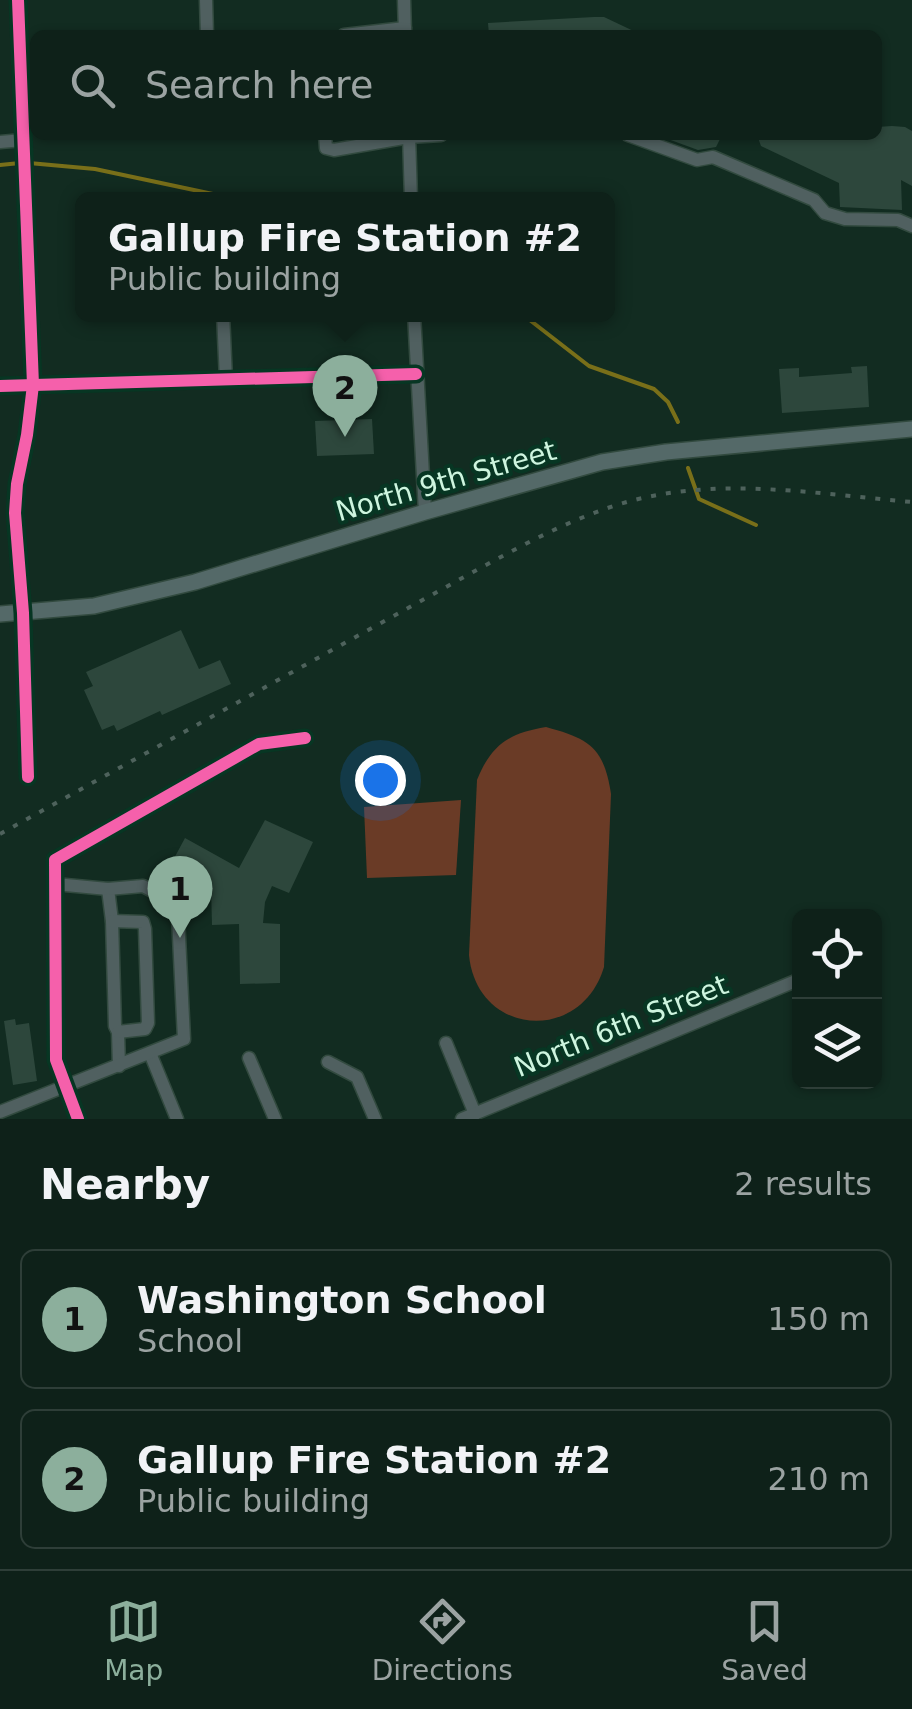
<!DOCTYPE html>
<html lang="en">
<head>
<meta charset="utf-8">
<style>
  body { margin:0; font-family:"DejaVu Sans",sans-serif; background:#172922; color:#f1f3f6 }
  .controls { position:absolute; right:30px; bottom:30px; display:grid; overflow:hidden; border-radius:15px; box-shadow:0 2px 8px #0004 }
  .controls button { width:90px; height:90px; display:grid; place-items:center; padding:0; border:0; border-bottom:2px solid #2e3e38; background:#0e2119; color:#f1f3f6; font:50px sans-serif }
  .you { position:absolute; left:380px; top:780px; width:35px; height:35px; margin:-25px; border:8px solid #fff; border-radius:50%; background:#1a73e8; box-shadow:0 0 0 15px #1a73e833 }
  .badge { display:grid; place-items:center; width:65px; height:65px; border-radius:50%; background:#8caf9c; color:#111; font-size:32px; font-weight:700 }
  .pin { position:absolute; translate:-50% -82px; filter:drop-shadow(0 2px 5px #0008) }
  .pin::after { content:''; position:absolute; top:52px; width:35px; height:30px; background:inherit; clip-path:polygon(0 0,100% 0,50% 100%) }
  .popup { position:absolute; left:75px; top:192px; width:540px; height:130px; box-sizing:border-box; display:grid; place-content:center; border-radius:15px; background:#0e2119; filter:drop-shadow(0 2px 8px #0005); font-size:32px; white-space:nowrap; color:#9ba3a2 }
  .popup b { font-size:38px; color:#f1f3f6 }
  .popup::after { content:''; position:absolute; left:50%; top:100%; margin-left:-20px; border:20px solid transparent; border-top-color:#0e2119 }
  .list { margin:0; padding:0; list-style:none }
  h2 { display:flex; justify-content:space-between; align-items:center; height:130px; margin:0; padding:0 40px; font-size:42px }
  h2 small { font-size:32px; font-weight:400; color:#9ba3a2 }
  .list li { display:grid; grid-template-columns:65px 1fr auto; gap:30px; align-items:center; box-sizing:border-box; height:140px; margin:0 20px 20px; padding:0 20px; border:2px solid #2e3e38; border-radius:15px }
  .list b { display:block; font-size:38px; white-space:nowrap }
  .list p { margin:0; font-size:32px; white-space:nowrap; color:#9ba3a2 }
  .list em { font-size:32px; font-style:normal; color:#9ba3a2 }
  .icon { flex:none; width:55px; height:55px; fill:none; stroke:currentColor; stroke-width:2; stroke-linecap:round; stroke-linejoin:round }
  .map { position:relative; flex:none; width:912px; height:1119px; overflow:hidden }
  .search { position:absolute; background:#0e2119; box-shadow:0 2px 8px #0004; left:30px; right:30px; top:30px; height:110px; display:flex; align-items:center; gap:25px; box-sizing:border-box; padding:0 35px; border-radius:15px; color:#9ba3a2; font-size:38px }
  .sheet { height:450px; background:#0e2119 }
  nav { display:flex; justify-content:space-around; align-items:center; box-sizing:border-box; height:140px; border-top:2px solid #2e3e38; background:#0e2119; font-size:28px; color:#9ba3a2 }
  nav a { display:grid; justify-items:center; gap:5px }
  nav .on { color:#8caf9c }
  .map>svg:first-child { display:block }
</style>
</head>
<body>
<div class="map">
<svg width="912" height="1119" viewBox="0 0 912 1119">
  <rect width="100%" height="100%" fill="#122c21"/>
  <!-- green -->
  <g fill="#6a3b26">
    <path d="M 546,727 C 590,739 604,748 611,794 L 604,967 C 581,1044 477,1037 469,955 L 477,780 C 491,745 509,733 546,727 Z"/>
    <polygon points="461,800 456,875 367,878 364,807"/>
  </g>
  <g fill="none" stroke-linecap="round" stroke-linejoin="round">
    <!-- stream -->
    <g stroke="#796f19" stroke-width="4">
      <polyline points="29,163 95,169 241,200"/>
      <polyline points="0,165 20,163"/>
      <polyline points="522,314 589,366 654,389 668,402 678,422"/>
      <polyline points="688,468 699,499 756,525"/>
    </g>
  </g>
  <!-- building -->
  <g fill="#2d473c">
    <polygon points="594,17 604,17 642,35 489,35 488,23"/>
    <polygon points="892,126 905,127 912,131 912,186 901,180 902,210 840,207 839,183 761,146 757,135 877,135 877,127"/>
    <polygon points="657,135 722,135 716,147 698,150"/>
    <polygon points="867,366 869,407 782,413 779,369 799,368 799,377 852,373 851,367"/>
    <polygon points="372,419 374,454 317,456 315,421"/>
    <polygon points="181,630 199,669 220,660 231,684 162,715 160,711 117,731 114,725 102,730 84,690 93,686 86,672"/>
    <polygon points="265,820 313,842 289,893 272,886 265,902 263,923 280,924 280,983 240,984 239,924 212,925 211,887 171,864 185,838 239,868"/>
    <polygon points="15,1019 16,1025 29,1023 37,1081 13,1085 4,1021"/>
  </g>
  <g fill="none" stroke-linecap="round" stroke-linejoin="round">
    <defs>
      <g id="minor">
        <polyline points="18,0 33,385 27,435 17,484 15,513 23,613 28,777"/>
        <polyline points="206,0 207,35"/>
        <polyline points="404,0 405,33"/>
        <polyline points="344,35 405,28"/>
        <polyline points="325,135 326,148 334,150 409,137 441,135"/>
        <polyline points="409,135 411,200"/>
        <polyline points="628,135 697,160 713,157 814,200 825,213 845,219 898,220 912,226"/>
        <polyline points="0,142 23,140"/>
        <polyline points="223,314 226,380"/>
        <polyline points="414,314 425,512"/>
        <polyline points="0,386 416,374"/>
        <polyline points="108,889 112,921 115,1026 118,1032 119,1066"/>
        <polyline points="112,921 143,922 145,929 148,1023 145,1029 118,1032"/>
        <polyline points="446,1043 475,1114"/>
        <polyline points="150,1053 177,1119"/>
        <polyline points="249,1058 275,1119"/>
        <polyline points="328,1062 357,1077 375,1119"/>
        <polyline points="0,1112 184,1039 178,916 168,899 143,886 108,889 55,884"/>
        <polyline points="78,1119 56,1060 55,860 259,744 305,738"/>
        <polyline points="462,1119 798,980"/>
      </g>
      <polyline id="major" points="0,614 94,606 195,582 425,512 602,462 666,452 912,429"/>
    </defs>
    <!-- minor casing -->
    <use href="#minor" stroke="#324a3f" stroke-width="15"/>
    <!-- major casing -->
    <use href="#major" stroke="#324a3f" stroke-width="18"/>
    <!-- minor -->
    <use href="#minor" stroke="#506060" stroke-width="12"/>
    <!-- major -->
    <use href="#major" stroke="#546968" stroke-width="15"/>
    <!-- rail -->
    <path stroke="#4e625c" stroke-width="4" stroke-dasharray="5 10" stroke-linecap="butt" d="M 0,834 L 473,572 C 521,546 568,520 620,504 C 715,475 815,494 912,502"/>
    <defs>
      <g id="cycleway">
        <polyline points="18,0 33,385 27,435 17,484 15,513 23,613 28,777"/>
        <polyline points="0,386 416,374"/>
        <polyline points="78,1119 56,1060 55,860 259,744 305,738"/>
      </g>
    </defs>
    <!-- cycleway casing -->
    <use href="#cycleway" stroke="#073623" stroke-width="19"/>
    <!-- cycleway -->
    <use href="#cycleway" stroke="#f560ab" stroke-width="12"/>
  </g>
  <g text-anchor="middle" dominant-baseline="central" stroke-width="8" stroke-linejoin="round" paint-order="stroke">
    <!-- street labels -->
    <g font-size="28" fill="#cef5df" stroke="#073623">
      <text transform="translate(446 481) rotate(-16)">North 9th Street</text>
      <text transform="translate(621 1026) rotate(-22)">North 6th Street</text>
    </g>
  </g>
</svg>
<div class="controls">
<button><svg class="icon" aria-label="locate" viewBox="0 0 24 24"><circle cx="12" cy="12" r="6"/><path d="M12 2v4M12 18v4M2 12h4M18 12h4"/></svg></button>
<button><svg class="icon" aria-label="layers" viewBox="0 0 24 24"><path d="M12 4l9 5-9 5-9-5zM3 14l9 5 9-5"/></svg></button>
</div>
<div class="you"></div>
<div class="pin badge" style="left:180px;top:938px">1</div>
<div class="pin badge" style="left:345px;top:437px">2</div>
<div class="popup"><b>Gallup Fire Station #2</b>Public building</div>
<div class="search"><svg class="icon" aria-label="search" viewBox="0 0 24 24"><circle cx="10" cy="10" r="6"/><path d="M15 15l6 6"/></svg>Search here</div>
</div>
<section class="sheet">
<h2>Nearby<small>2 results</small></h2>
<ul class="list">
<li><span class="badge">1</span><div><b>Washington School</b><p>School</p></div><em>150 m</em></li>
<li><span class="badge">2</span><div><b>Gallup Fire Station #2</b><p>Public building</p></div><em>210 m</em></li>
</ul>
</section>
<nav>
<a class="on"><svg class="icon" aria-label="map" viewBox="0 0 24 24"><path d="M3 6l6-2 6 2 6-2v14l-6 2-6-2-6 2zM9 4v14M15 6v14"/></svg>Map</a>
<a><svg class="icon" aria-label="directions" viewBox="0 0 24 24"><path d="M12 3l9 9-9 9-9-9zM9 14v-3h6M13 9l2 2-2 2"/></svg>Directions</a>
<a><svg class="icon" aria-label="saved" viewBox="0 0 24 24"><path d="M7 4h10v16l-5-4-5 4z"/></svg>Saved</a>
</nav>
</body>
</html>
